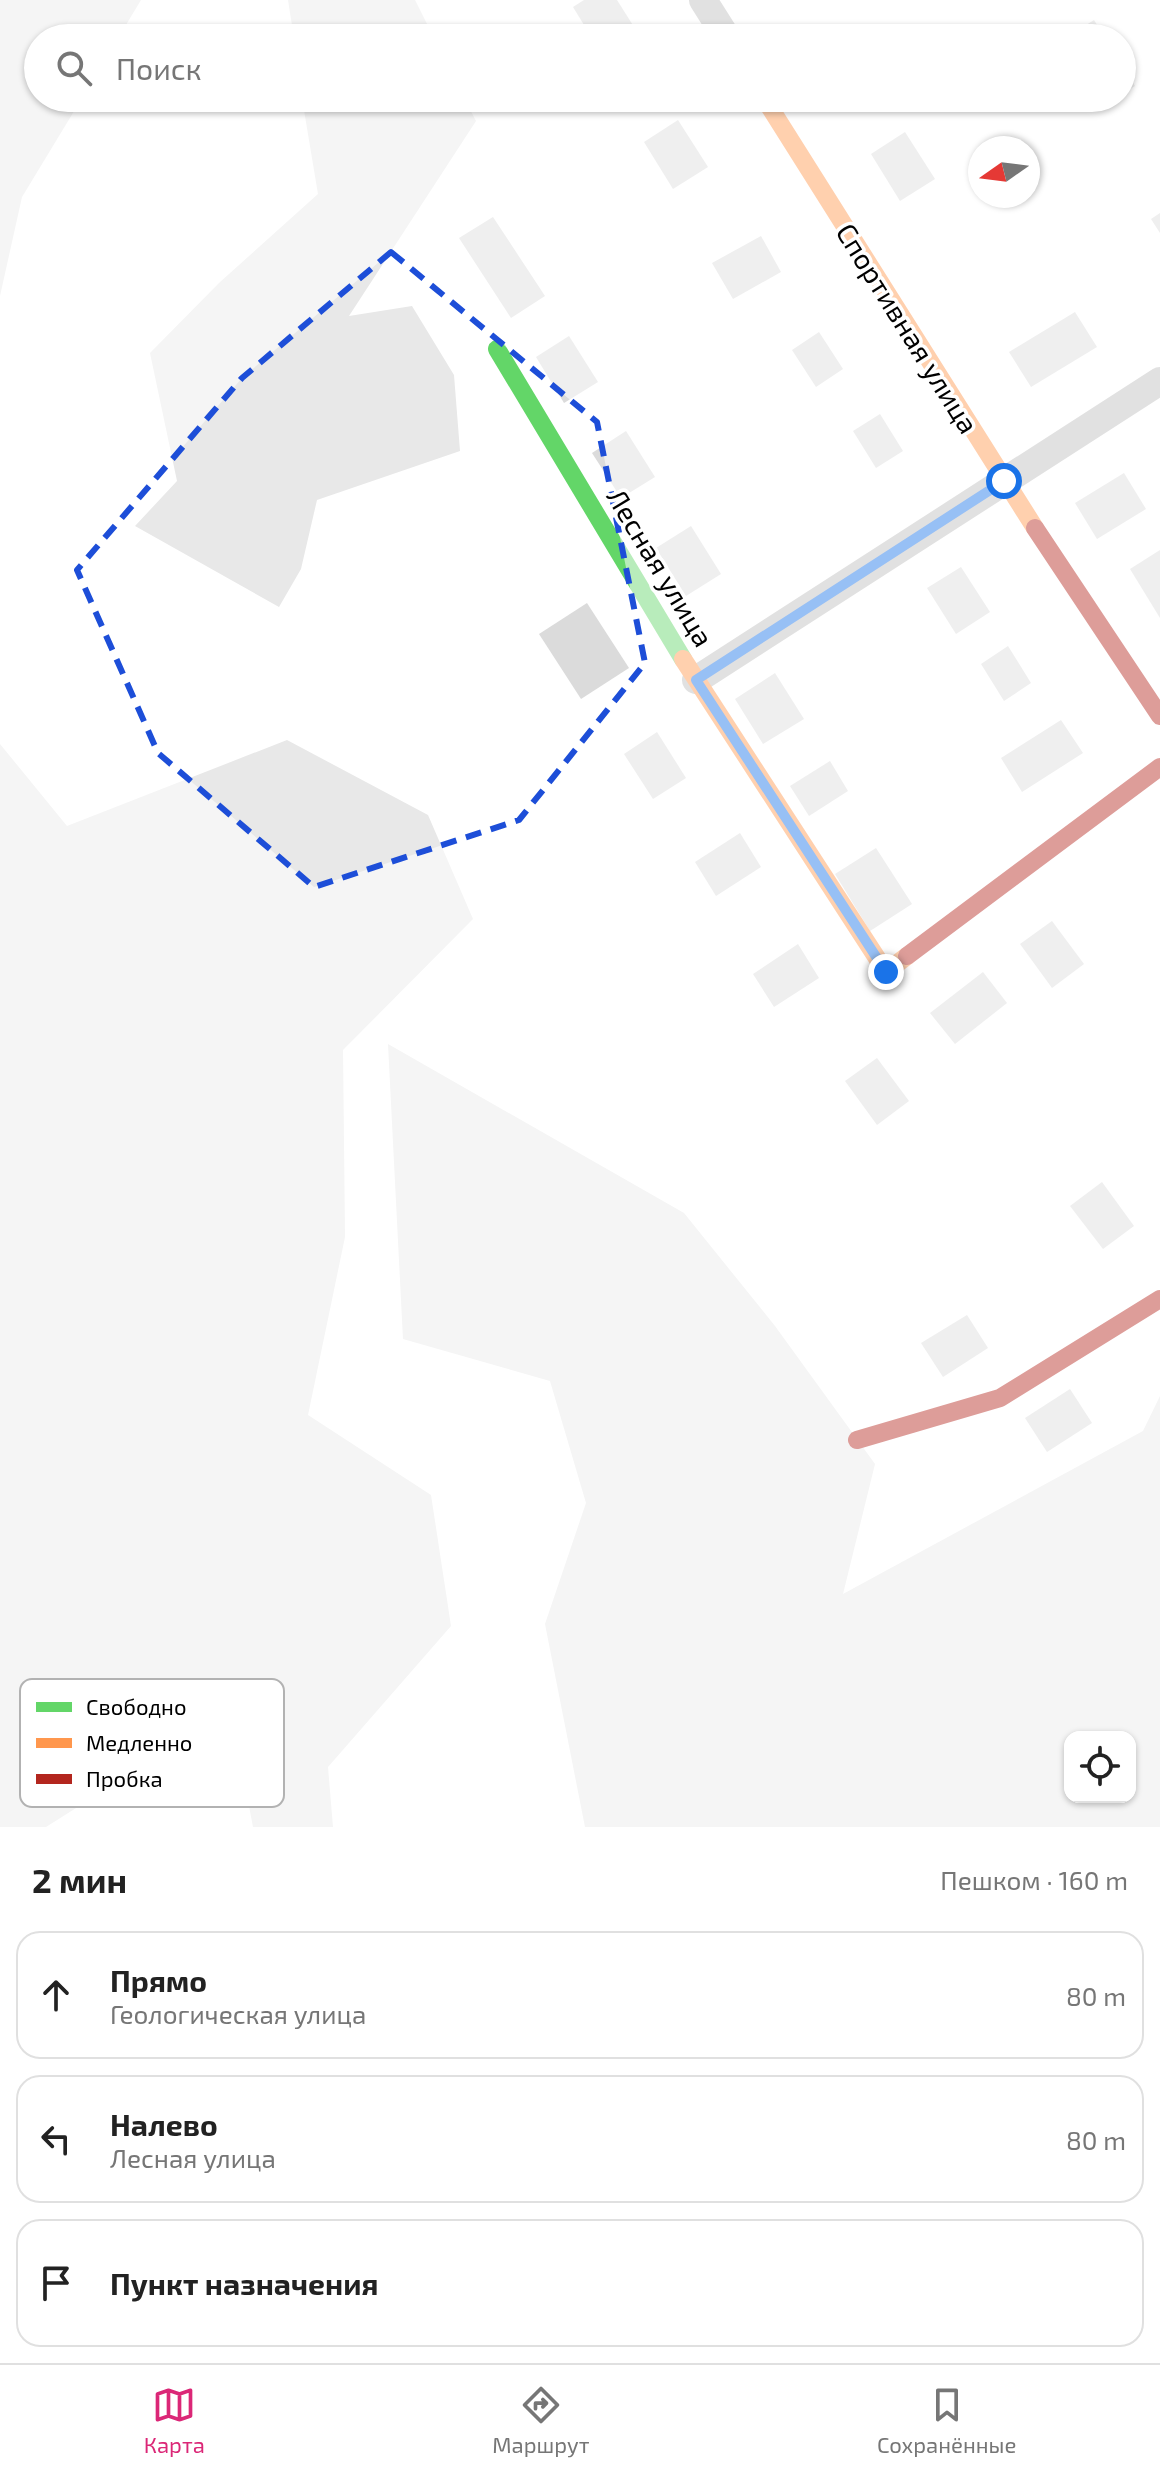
<!DOCTYPE html>
<html lang="ru">
<head>
<meta charset="utf-8">
<style>
  body { margin:0; font-family:"Exo 2",sans-serif; background:#f2f2f2; color:#222 }
  .controls { position:absolute; right:24px; bottom:24px; display:grid; overflow:hidden; border-radius:16px; box-shadow:0 2px 6px #0004 }
  .controls button { width:72px; height:72px; display:grid; place-items:center; padding:0; border:0; border-bottom:2px solid #e0e0e0; background:#fff; color:#222; font:40px sans-serif }
  .compass { position:absolute; left:968px; top:136px; width:72px; height:72px; border-radius:50%; background:#fff; box-shadow:0 2px 6px #0004; rotate:256deg }
  .stop { position:absolute; width:24px; height:24px; margin:-18px; border:6px solid #1a73e8; border-radius:50%; background:#fff }
  .stop.end { background:#1a73e8; border-color:#fff; box-shadow:0 2px 8px #0008 }
  .list { margin:0; padding:0; list-style:none }
  h2 { display:flex; justify-content:space-between; align-items:center; height:104px; margin:0; padding:0 32px; font-size:34px }
  h2 small { font-size:26px; font-weight:400; color:#767676 }
  .list li { display:grid; grid-template-columns:52px 1fr auto; gap:24px; align-items:center; box-sizing:border-box; height:128px; margin:0 16px 16px; padding:0 16px; border:2px solid #e0e0e0; border-radius:24px }
  .list b { display:block; font-size:30px; white-space:nowrap }
  .list p { margin:0; font-size:26px; white-space:nowrap; color:#767676 }
  .list em { font-size:26px; font-style:normal; color:#767676 }
  .icon { flex:none; width:44px; height:44px; fill:none; stroke:currentColor; stroke-width:2; stroke-linecap:round; stroke-linejoin:round }
  .map { position:relative; flex:none; width:1160px; height:1827px; overflow:hidden }
  .search { position:absolute; background:#fff; box-shadow:0 2px 6px #0004; left:24px; right:24px; top:24px; height:88px; display:flex; align-items:center; gap:20px; box-sizing:border-box; padding:0 28px; border-radius:44px; color:#767676; font-size:30px }
  .sheet { height:536px; background:#fff }
  nav { display:flex; justify-content:space-around; align-items:center; box-sizing:border-box; height:112px; border-top:2px solid #e0e0e0; background:#fff; font-size:22px; color:#767676 }
  nav a { display:grid; justify-items:center; gap:4px }
  nav .on { color:#db2777 }
  .map>svg:first-child { display:block }
</style>
</head>
<body>
<div class="map">
<svg width="1160" height="1827" viewBox="0 0 1160 1827">
  <rect width="100%" height="100%" fill="#fff"/>
  <!-- green -->
  <g fill="#e8e8e8" fill-rule="evenodd">
    <polygon points="0,0 141,0 118,38 38,38 38,98 82,98 22,197 0,296"/>
    <polygon points="288,0 415,0 434,38 294,38"/>
    <polygon points="302,98 464,98 476,121 349,316 412,306 454,375 460,451 317,500 301,569 279,607 135,526 177,481 150,353 219,283 318,194"/>
    <polygon points="287,740 428,815 473,919 343,1050 345,1237 308,1415 431,1495 451,1626 328,1767 333,1827 253,1827 234,1727 141,1767 46,1827 0,1827 0,744 67,826"/>
    <path d="M 388,1044 L 684,1213 L 775,1326 L 875,1464 L 843,1594 L 1143,1431 L 1160,1396 L 1160,1827 L 585,1827 L 545,1624 L 586,1503 L 550,1381 L 403,1339 ZM 1070,1737 L 1130,1737 L 1130,1797 L 1070,1797 Z"/>
  </g>
  <!-- building -->
  <g fill="#dbdbdb">
    <polygon points="584,0 617,0 641,38 592,38 573,7"/>
    <polygon points="1094,20 1105,38 1066,38"/>
    <polygon points="1122,65 1135,86 1122,94"/>
    <polygon points="1094,98 1116,98 1101,108"/>
    <polygon points="678,120 708,167 673,189 644,142"/>
    <polygon points="905,132 935,179 900,201 871,154"/>
    <polygon points="1160,213 1160,233 1151,219"/>
    <polygon points="493,217 545,296 511,318 459,238"/>
    <polygon points="761,236 781,272 733,299 712,263"/>
    <polygon points="1075,312 1097,347 1031,387 1009,352"/>
    <polygon points="819,332 843,369 816,387 792,350"/>
    <polygon points="569,336 598,382 564,403 536,357"/>
    <polygon points="880,414 903,451 876,468 853,431"/>
    <polygon points="626,431 655,477 621,498 592,453"/>
    <polygon points="1124,473 1146,509 1097,539 1075,503"/>
    <polygon points="691,526 721,574 686,596 656,548"/>
    <polygon points="1160,550 1160,618 1130,569"/>
    <polygon points="961,567 990,612 956,634 927,588"/>
    <polygon points="587,603 629,668 581,699 539,634"/>
    <polygon points="1008,646 1031,683 1004,701 981,664"/>
    <polygon points="775,673 804,719 763,744 735,699"/>
    <polygon points="1061,720 1083,753 1022,792 1001,758"/>
    <polygon points="657,732 686,778 653,799 624,754"/>
    <polygon points="830,761 848,791 809,816 790,786"/>
    <polygon points="740,833 761,867 716,896 695,862"/>
    <polygon points="876,848 912,904 870,931 835,874"/>
    <polygon points="1052,921 1084,964 1052,988 1020,944"/>
    <polygon points="798,944 819,978 774,1007 753,974"/>
    <polygon points="983,972 1007,1003 955,1044 930,1013"/>
    <polygon points="877,1058 909,1101 877,1125 845,1081"/>
    <polygon points="1102,1182 1134,1226 1103,1249 1070,1206"/>
    <polygon points="967,1315 988,1348 943,1377 921,1343"/>
    <polygon points="1070,1389 1092,1423 1047,1452 1025,1418"/>
  </g>
  <g fill="none" stroke-linecap="round" stroke-linejoin="round">
    <!-- street -->
    <g stroke="#bdbdbd" stroke-width="28">
      <polyline points="703,0 727,38"/>
      <polyline points="696,680 1160,381"/>
    </g>
    <!-- fast -->
    <polyline stroke="#63d668" stroke-width="18" points="497,349 683,659"/>
    <!-- slow -->
    <g stroke="#ff974d" stroke-width="18">
      <polyline points="764,98 1035,528"/>
      <polyline points="683,659 886,972 907,956"/>
    </g>
    <!-- jam -->
    <g stroke="#b3261e" stroke-width="18">
      <polyline points="1035,528 1160,716"/>
      <polyline points="907,956 1160,767"/>
      <polyline points="857,1440 1000,1398 1160,1299"/>
    </g>
  </g>
  <g fill="none" stroke-linecap="round" stroke-linejoin="round">
    <!-- route -->
    <polyline stroke="#1a73e8" stroke-width="10" points="886,972 696,680 1004,481"/>
  </g>
  <!-- marked area -->
  <path d="M0 0H1160V1827H0ZM 391,252 L 597,422 L 645,663 L 519,820 L 314,887 L 158,753 L 77,570 L 242,378 Z" fill="#fff" fill-opacity=".55" fill-rule="evenodd"/>
  <path fill="none" stroke="#1d4ed8" stroke-width="6" stroke-dasharray="16 10" stroke-linejoin="round" d="M 391,252 L 597,422 L 645,663 L 519,820 L 314,887 L 158,753 L 77,570 L 242,378 Z"/>
  <g text-anchor="middle" dominant-baseline="central" stroke-width="7" stroke-linejoin="round" paint-order="stroke">
    <!-- street labels -->
    <g font-size="28" fill="#000" stroke="#fff">
      <text transform="translate(908 328) rotate(58)">Спортивная улица</text>
      <text transform="translate(661 567) rotate(59)">Лесная улица</text>
    </g>
  </g>
  <!-- legend -->
  <rect x="20" y="1679" width="264" height="128" rx="12" fill="#fff" stroke="#b2b2b2" stroke-width="2"/>
  <rect x="36" y="1702" width="36" height="10" fill="#63d668"/>
  <rect x="36" y="1738" width="36" height="10" fill="#ff974d"/>
  <rect x="36" y="1774" width="36" height="10" fill="#b3261e"/>
  <g font-size="22" fill="#000">
    <text x="86" y="1715">Свободно</text>
    <text x="86" y="1751">Медленно</text>
    <text x="86" y="1787">Пробка</text>
  </g>
</svg>
<div class="controls">
<button><svg class="icon" aria-label="locate" viewBox="0 0 24 24"><circle cx="12" cy="12" r="6"/><path d="M12 2v4M12 18v4M2 12h4M18 12h4"/></svg></button>
</div>
<svg class="compass" viewBox="-18 -18 36 36"><path d="M0-13l5 13h-10z" fill="#e53935"/><path d="M0 13l5-13h-10z" fill="#767676"/></svg>
<div class="stop" style="left:1004px;top:481px"></div>
<div class="stop end" style="left:886px;top:972px"></div>
<div class="search"><svg class="icon" aria-label="search" viewBox="0 0 24 24"><circle cx="10" cy="10" r="6"/><path d="M15 15l6 6"/></svg>Поиск</div>
</div>
<section class="sheet">
<h2>2 мин<small>Пешком · 160 m</small></h2>
<ul class="list">
<li><svg class="icon" aria-label="ahead" viewBox="0 0 24 24"><path d="M12 20V5M6 11l6-6 6 6"/></svg><div><b>Прямо</b><p>Геологическая улица</p></div><em>80 m</em></li>
<li><svg class="icon" aria-label="left" viewBox="0 0 24 24"><path d="M17 20v-9H6M10 6l-5 5 5 5"/></svg><div><b>Налево</b><p>Лесная улица</p></div><em>80 m</em></li>
<li><svg class="icon" aria-label="arrive" viewBox="0 0 24 24"><path d="M6 21V4h12l-3 4 3 4H6"/></svg><div><b>Пункт назначения</b></div></li>
</ul>
</section>
<nav>
<a class="on"><svg class="icon" aria-label="map" viewBox="0 0 24 24"><path d="M3 6l6-2 6 2 6-2v14l-6 2-6-2-6 2zM9 4v14M15 6v14"/></svg>Карта</a>
<a><svg class="icon" aria-label="directions" viewBox="0 0 24 24"><path d="M12 3l9 9-9 9-9-9zM9 14v-3h6M13 9l2 2-2 2"/></svg>Маршрут</a>
<a><svg class="icon" aria-label="saved" viewBox="0 0 24 24"><path d="M7 4h10v16l-5-4-5 4z"/></svg>Сохранённые</a>
</nav>
</body>
</html>
